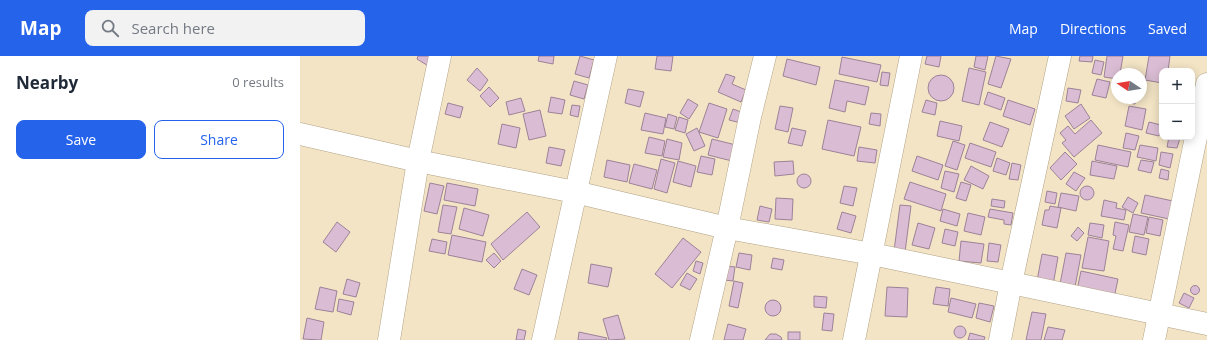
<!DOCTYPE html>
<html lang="en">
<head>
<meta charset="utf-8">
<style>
  body { margin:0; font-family:"Open Sans",sans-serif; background:#f2f2f3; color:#1f2937 }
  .controls { position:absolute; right:12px; top:12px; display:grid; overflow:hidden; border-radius:8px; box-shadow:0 2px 10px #0003 }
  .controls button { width:36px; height:36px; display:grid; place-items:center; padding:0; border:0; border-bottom:1px solid #e0e1e3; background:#fff; color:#1f2937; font:20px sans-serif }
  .compass { position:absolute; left:811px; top:12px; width:36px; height:36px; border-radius:50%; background:#fff; box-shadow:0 2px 10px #0003; rotate:282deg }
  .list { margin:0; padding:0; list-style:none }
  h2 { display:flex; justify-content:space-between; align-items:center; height:52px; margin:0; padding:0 16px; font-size:17px }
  h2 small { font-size:13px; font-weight:400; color:#747a83 }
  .actions { display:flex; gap:8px; padding:12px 16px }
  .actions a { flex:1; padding:9px 0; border:1px solid #2563eb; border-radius:8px; text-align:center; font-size:14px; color:#2563eb }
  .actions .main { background:#2563eb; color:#fff }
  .icon { flex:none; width:22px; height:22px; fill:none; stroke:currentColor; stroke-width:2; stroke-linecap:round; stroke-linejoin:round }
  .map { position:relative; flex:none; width:907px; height:284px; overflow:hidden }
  header { display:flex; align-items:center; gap:24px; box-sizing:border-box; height:56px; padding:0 20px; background:#2563eb; color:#fff }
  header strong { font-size:19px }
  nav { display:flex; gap:22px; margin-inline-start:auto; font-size:14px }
  .search { width:280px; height:36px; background:#f2f2f3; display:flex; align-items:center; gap:10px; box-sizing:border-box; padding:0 14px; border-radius:8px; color:#747a83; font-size:15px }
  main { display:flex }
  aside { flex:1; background:#fff }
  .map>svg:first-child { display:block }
</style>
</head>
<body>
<header>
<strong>Map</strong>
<div class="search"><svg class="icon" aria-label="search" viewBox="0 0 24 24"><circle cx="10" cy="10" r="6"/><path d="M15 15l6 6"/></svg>Search here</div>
<nav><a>Map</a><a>Directions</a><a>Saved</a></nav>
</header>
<main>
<aside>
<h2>Nearby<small>0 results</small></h2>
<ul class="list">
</ul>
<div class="actions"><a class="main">Save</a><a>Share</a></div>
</aside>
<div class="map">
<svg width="907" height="284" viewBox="0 0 907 284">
  <rect width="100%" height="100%" fill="#f3e4c5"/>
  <!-- building -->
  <g fill="#dabdd4" stroke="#9d8298">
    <polygon points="118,0 134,0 130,11 117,3"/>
    <polygon points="239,0 254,0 253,8 238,5"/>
    <polygon points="280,0 294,4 289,22 275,18"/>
    <polygon points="357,0 373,0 371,15 355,13"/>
    <polygon points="627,0 641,0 639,11 625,8"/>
    <polygon points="676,0 688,0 685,14 674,11"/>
    <polygon points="696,0 711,3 701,32 688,28"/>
    <polygon points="780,0 793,0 792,6 779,5"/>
    <polygon points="807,0 823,0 820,18 817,18 817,23 804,21"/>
    <polygon points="849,0 870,0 868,15 862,15 862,27 845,24"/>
    <polygon points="542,1 581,9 577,26 539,18"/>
    <polygon points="487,3 520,11 516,29 483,20"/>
    <polygon points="795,4 804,6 801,19 792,17"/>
    <polygon points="177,12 188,24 180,35 167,24"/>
    <polygon points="669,12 686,16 679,49 662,45"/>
    <polygon points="582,16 590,17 588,30 580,29"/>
    <polygon points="426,18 435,21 432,28 446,34 441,46 418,36"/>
    <circle cx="641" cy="32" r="13"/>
    <polygon points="797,23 810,26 806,42 792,39"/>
    <polygon points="535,24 569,31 565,49 547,45 545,56 529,52"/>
    <polygon points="274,25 288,29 284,43 270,39"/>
    <polygon points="189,31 199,42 190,51 180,40"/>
    <polygon points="768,32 781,34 778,47 766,45"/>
    <polygon points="328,33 344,36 340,51 325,47"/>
    <polygon points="688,36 705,42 701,54 684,48"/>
    <polygon points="251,41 265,44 262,58 248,56"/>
    <polygon points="221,42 225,55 209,59 206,46"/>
    <polygon points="828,42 836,42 835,48 827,47"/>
    <polygon points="388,43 398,49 389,63 380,57"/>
    <polygon points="626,44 637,47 635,59 622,56"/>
    <polygon points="708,44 735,53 730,69 703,60"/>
    <polygon points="148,47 163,51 160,62 145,58"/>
    <polygon points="409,47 427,53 418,82 399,76"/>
    <polygon points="781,48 790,62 774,73 765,60"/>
    <polygon points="272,49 280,50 278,61 270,59"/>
    <polygon points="480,50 493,52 488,76 475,73"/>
    <polygon points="829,50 846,53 842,74 825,70"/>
    <polygon points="433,53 444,57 441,67 429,64"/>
    <polygon points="240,54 246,80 229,84 223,58"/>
    <polygon points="345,57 366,62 363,78 341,74"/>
    <polygon points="571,57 581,58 580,70 569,68"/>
    <polygon points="368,58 377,61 374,73 365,71"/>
    <polygon points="379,61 388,64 385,77 375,74"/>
    <polygon points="528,64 561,71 554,100 522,93"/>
    <polygon points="791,64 802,77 774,101 762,87 766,84 760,77 768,70 775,78"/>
    <polygon points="640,65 662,70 659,85 637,80"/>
    <polygon points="690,66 709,73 702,91 683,84"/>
    <polygon points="849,66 861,69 859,80 846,77"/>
    <polygon points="202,68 220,72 216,92 198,88"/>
    <polygon points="397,72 405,90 394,95 386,78"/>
    <polygon points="492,72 506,75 502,90 488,87"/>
    <polygon points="826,77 839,80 835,94 823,92"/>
    <polygon points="349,81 365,85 362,100 345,97"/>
    <polygon points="869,81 880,82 877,92 867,91"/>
    <polygon points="367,83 382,87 379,104 363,101"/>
    <polygon points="412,83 436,89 432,105 408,99"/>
    <polygon points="653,85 665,89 657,114 645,110"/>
    <polygon points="670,87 696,96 691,111 665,102"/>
    <polygon points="798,89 831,96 828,111 795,104"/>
    <polygon points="840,89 858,92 856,105 837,101"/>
    <polygon points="249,91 265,94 261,110 246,107"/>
    <polygon points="559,91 577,94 575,107 557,105"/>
    <polygon points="765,96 777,108 761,124 750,112"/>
    <polygon points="861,96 873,98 870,112 859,109"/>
    <polygon points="401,100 415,103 412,119 397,116"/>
    <polygon points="617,100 643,109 638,124 612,115"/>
    <polygon points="697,102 710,107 706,119 693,115"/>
    <polygon points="361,103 375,107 367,137 354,133"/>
    <polygon points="307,104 330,109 327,126 304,121"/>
    <polygon points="841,104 854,106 851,117 838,114"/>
    <polygon points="378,105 396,110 391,131 373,126"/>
    <polygon points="493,105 494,118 475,120 474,106"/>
    <polygon points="792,105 817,110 814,123 790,119"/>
    <polygon points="712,107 721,109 718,124 709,123"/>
    <polygon points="334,108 357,114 352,133 329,127"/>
    <polygon points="671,110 689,120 683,133 664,124"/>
    <polygon points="861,113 869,115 868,124 859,122"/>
    <polygon points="645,115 659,118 654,136 641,132"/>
    <polygon points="774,116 785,122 776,135 766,128"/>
    <circle cx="504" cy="125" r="7"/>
    <polygon points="610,126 646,138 641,155 604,143"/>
    <polygon points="661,126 671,129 666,145 656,142"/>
    <polygon points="130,127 144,130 137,158 124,155"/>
    <polygon points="147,127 178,133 175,150 144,144"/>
    <circle cx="787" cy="137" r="7"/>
    <polygon points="544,130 557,132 553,150 540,147"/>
    <polygon points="747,135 757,137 755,148 745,146"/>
    <polygon points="761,137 779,140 776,155 758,151"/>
    <polygon points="845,139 873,145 869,163 841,157"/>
    <polygon points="828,141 838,147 833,157 822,151"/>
    <polygon points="476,142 493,143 492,164 475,163"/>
    <polygon points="692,143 705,145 704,152 691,150"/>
    <polygon points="804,144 817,147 816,152 826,154 824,164 801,160"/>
    <polygon points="143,149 157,151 151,178 138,176"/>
    <polygon points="600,149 611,150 605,196 594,195"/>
    <polygon points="460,150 472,153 469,166 457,164"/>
    <polygon points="750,150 761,152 757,172 742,169 745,154 749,154"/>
    <polygon points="164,152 189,159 183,180 159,173"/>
    <polygon points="643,153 660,158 657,170 640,165"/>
    <polygon points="690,153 713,157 711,169 704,168 704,164 688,161"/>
    <polygon points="227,156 240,171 203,204 191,188"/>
    <polygon points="542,156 556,160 551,177 537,173"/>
    <polygon points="668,157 685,161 681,179 664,175"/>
    <polygon points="833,158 848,161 844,179 829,176"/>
    <polygon points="849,161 863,164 860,180 846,177"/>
    <polygon points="37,166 50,176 36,196 23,186"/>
    <polygon points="815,166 829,169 823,195 813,193 816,180 813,179"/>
    <polygon points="618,167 635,172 629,193 612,189"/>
    <polygon points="790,167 804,169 802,182 788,179"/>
    <polygon points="778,171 784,177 777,185 771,180"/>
    <polygon points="645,173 658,176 655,190 642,187"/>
    <polygon points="152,179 186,186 182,206 148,199"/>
    <polygon points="835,180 849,183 846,199 832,196"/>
    <polygon points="788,181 809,185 804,215 782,212"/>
    <polygon points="383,182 401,196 372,232 355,218"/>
    <polygon points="132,183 147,186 145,198 129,195"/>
    <polygon points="661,185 684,188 681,207 659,205"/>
    <polygon points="689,187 701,189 698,206 687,205"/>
    <polygon points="194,197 201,205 194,212 186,204"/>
    <polygon points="439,197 452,199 450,214 436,211"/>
    <polygon points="766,197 781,199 775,231 760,228"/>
    <polygon points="742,198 758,201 753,229 737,225"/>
    <polygon points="473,202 484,204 482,214 471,212"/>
    <polygon points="396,205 403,207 400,218 393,215"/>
    <polygon points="291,208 312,212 308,231 288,227"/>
    <polygon points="427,210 435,211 433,225 424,224"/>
    <polygon points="222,213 237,219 229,239 214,233"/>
    <polygon points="781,215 818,223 814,242 777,234"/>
    <polygon points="387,217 397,223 390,234 380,229"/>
    <polygon points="47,223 60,227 56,241 43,238"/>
    <polygon points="434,225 443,227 438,252 429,250"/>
    <circle cx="895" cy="234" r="4.5"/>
    <polygon points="20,231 37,235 33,256 15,253"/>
    <polygon points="587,231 608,232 607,261 585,260"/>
    <polygon points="636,231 650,233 648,250 633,248"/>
    <polygon points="884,237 894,242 889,252 879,247"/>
    <polygon points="514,240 527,241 526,252 514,251"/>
    <polygon points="651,242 676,248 672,262 648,256"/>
    <polygon points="39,243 54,246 51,259 37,255"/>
    <circle cx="473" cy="252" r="8"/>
    <polygon points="679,247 694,250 690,266 676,262"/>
    <polygon points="732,256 746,258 741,284 726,284"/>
    <polygon points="524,257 534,258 532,275 522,274"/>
    <polygon points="318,259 325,283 309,284 303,263"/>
    <polygon points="7,262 24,266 21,284 3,283"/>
    <polygon points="428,268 446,273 443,284 424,284"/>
    <circle cx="660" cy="276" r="6"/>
    <polygon points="748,271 765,274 762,284 744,284"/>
    <polygon points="218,273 226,275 224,284 216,284"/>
    <polygon points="279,276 307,282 306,284 278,284"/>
    <rect x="488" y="276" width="12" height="8"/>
    <polygon points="670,277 685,281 684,284 668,284"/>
    <polygon points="470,278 476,278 481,281 482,284 465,284"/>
  </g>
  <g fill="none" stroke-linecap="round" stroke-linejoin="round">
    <defs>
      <g id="street">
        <polyline points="0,78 118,105 275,136 427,172 572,198 907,268"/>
        <polyline points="89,284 118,105 140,0"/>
        <polyline points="243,284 306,0"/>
        <polyline points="401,284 427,172 450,61 465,0"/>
        <polyline points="554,284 611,0"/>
        <polyline points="700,284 711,227 760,0"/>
        <polyline points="854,284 907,28"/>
      </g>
    </defs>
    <!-- street casing -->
    <use href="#street" stroke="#b1a285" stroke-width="23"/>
    <!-- street -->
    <use href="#street" stroke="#fff" stroke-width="22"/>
  </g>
</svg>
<div class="controls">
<button>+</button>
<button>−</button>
</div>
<svg class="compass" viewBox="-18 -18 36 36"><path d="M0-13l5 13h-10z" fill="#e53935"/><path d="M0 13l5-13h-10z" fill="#747a83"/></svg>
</div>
</main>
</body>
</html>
